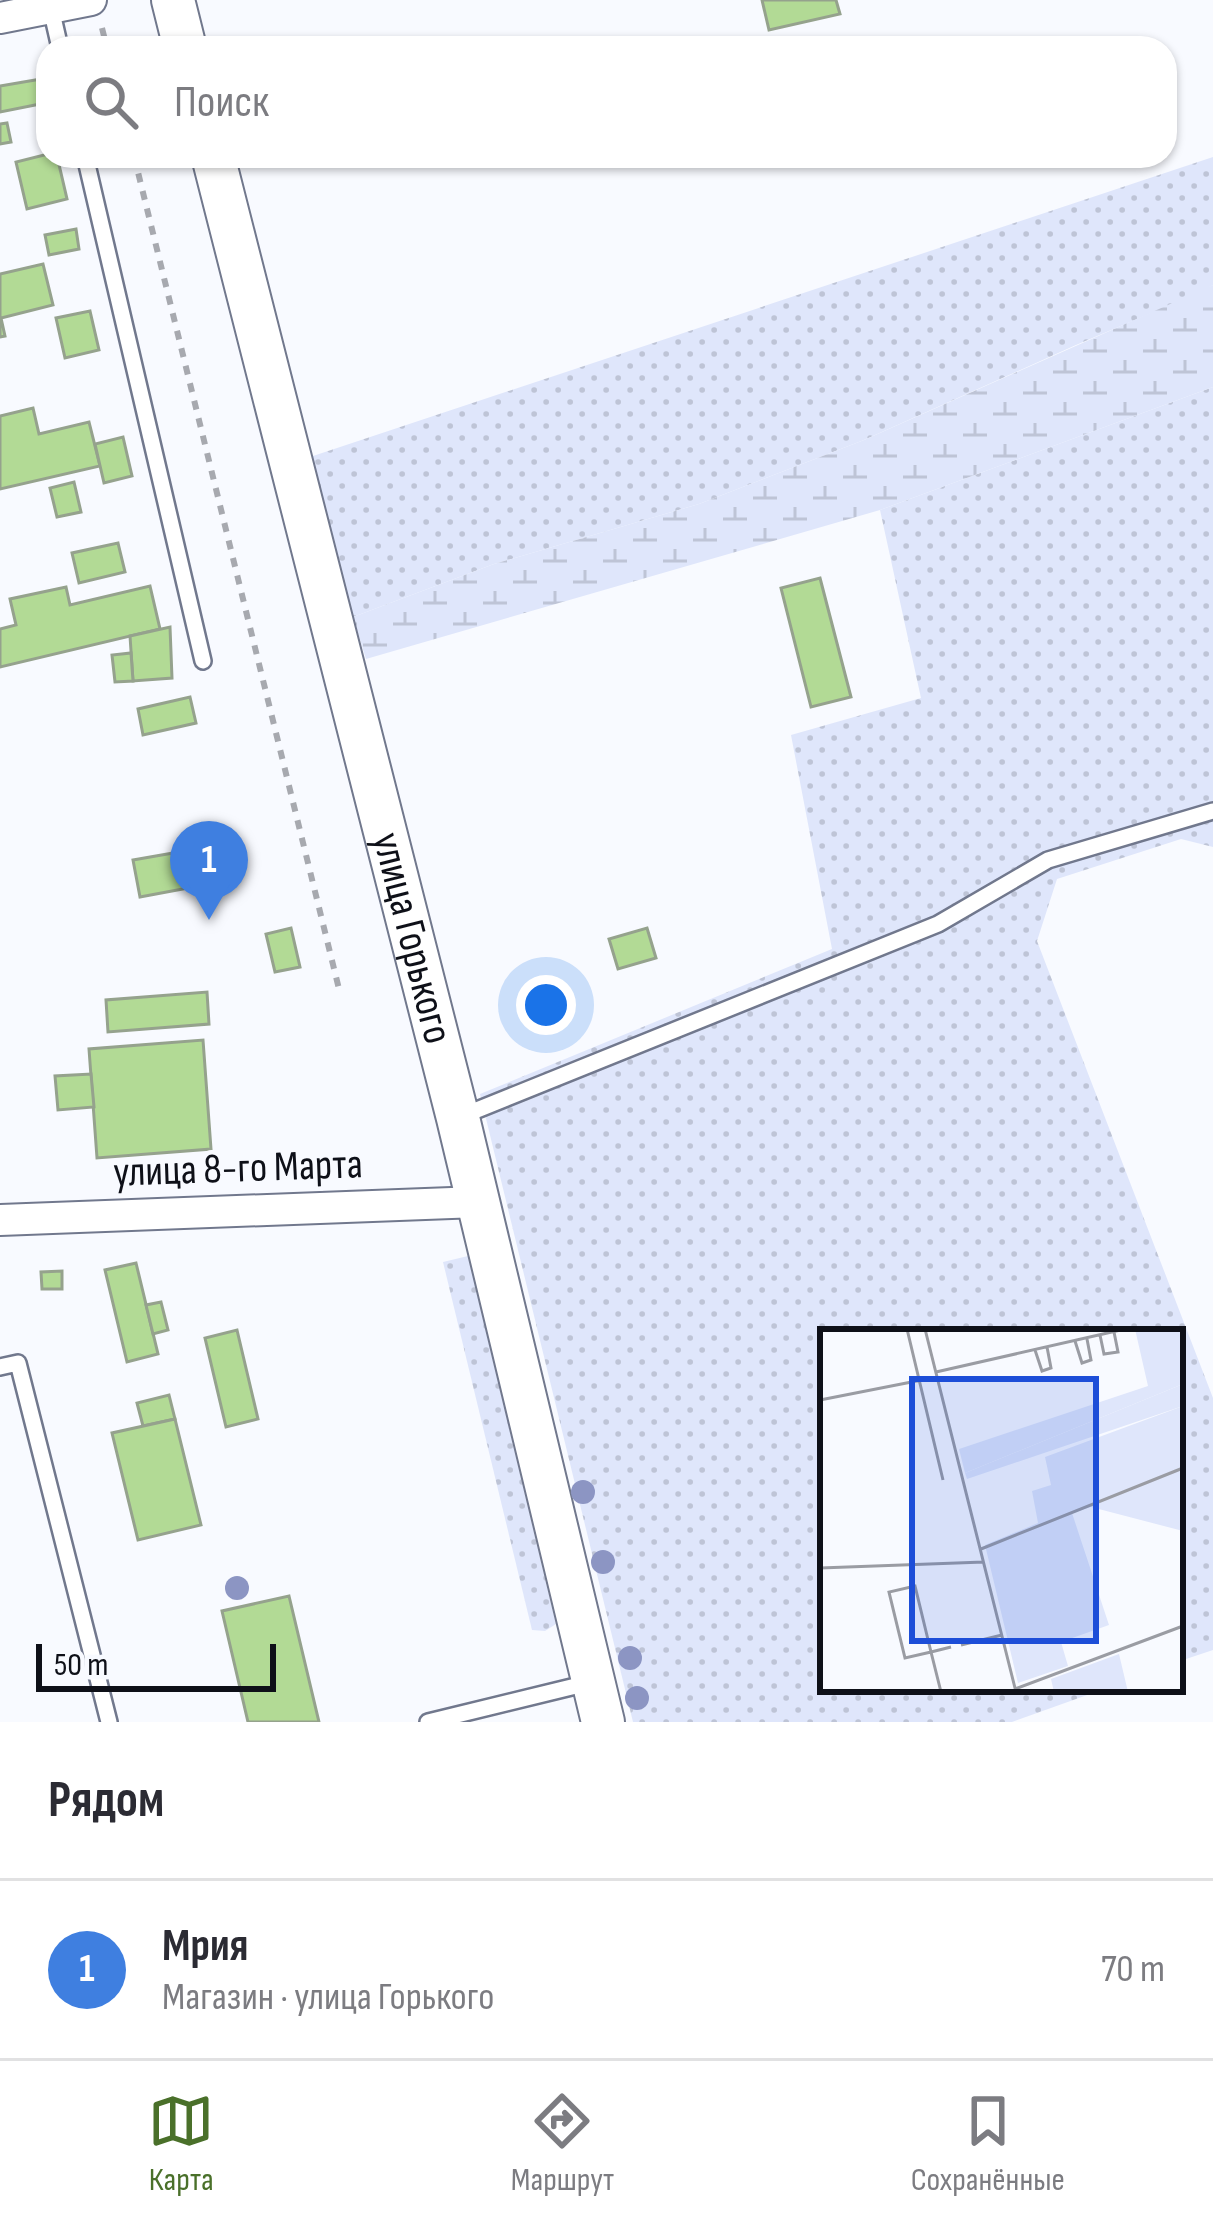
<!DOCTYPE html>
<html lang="ru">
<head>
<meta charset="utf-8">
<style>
  body { margin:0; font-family:"Sofia Sans Condensed",sans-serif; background:#f7f7f7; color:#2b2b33 }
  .scale { position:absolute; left:36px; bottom:30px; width:240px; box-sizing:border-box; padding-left:12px; border:6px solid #0e1018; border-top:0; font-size:33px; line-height:42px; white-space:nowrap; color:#0e1018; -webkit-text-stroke:9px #f8faff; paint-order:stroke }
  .you { position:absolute; left:546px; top:1005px; width:42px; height:42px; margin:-30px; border:9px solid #fff; border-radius:50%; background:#1a73e8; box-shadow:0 0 0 18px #1a73e833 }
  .badge { display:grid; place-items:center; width:78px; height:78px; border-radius:50%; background:#4a702a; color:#fff; font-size:39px; font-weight:700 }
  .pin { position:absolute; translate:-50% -99px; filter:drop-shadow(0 3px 6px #0008) }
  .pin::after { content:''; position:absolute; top:63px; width:42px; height:36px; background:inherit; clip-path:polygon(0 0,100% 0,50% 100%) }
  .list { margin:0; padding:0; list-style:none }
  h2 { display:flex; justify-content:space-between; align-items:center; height:156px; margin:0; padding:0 48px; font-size:51px }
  h2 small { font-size:39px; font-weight:400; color:#7c7c81 }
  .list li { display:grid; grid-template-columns:78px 1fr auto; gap:36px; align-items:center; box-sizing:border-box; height:180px; padding:0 48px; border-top:3px solid #e1e1e2 }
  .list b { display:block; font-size:45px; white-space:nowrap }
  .list p { margin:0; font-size:39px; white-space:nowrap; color:#7c7c81 }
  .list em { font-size:39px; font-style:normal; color:#7c7c81 }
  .icon { flex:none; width:66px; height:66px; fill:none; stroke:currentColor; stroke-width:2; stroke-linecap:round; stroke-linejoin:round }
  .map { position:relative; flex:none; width:1213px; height:1722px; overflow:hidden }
  .search { position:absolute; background:#fff; box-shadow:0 3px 9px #0004; left:36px; right:36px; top:36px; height:132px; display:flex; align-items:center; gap:30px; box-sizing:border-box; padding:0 42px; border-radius:36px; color:#7c7c81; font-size:45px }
  .sheet { height:336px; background:#fff }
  nav { display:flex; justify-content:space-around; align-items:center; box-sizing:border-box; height:168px; border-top:3px solid #e1e1e2; background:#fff; font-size:33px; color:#7c7c81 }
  nav a { display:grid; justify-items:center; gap:6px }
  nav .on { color:#4a702a }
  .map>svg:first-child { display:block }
</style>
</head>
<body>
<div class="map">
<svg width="1213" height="1722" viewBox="0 0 1213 1722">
  <defs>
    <pattern id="grass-dots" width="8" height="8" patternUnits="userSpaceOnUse" patternTransform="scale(3)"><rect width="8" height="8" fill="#dfe6fb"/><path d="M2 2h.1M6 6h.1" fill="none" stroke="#bec4d6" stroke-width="1.8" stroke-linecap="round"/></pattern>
    <pattern id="wetland-marsh" width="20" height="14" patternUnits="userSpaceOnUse" patternTransform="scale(3)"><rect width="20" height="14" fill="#dfe6fb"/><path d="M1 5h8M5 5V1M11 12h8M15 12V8" fill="none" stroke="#bec4d6"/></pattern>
  </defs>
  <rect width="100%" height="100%" fill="#f8faff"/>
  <!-- grass -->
  <g fill="url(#grass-dots)">
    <polygon points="1213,157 1213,285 1201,292 1076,345 864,440 699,504 494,564 353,617 310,457"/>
    <polygon points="1213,387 1213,847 1181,839 1057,879 1037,941 1213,1398 1213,1650 1180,1661 1180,1332 823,1332 823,1689 1104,1689 1012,1722 633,1722 480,1094 832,949 791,735 921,698 880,510"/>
    <polygon points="468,1256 556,1624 545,1631 532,1630 443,1262"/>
  </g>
  <!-- wetland -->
  <polygon fill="url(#wetland-marsh)" points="1213,285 1213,387 880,510 366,659 353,617 494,564 699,504 864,440"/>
  <!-- building -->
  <g fill="#b2da95" stroke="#95a28d" stroke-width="3">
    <polygon points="762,0 836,0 840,14 769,30"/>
    <polygon points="41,79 45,103 0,112 0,86"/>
    <polygon points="7,123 11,142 0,144 0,124"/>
    <polygon points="48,154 57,156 67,199 27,209 16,162"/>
    <polygon points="76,229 79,249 49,255 45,235"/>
    <polygon points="43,264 53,305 1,318 5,336 0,337 0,274"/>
    <polygon points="90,311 99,350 65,358 56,318"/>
    <polygon points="33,408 39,434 89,422 100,466 0,489 0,416"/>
    <polygon points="123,437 132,476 104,483 95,444"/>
    <polygon points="74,482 81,512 57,517 50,488"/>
    <polygon points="118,543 125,572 79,583 72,553"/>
    <polygon points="820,578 851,697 811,707 781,588"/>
    <polygon points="150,586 160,629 0,667 0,629 16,625 10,599 66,587 70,605"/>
    <polygon points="170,627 172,678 133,681 130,636"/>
    <polygon points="131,653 133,681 115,682 112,655"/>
    <polygon points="190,697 196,723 143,735 138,709"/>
    <polygon points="213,846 220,882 140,897 133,860"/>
    <polygon points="291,928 300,967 275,972 266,934"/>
    <polygon points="647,928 656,958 618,969 609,939"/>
    <polygon points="207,992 209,1024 108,1032 106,1000"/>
    <polygon points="203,1040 211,1149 97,1158 89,1049"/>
    <polygon points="91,1074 94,1107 58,1110 55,1076"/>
    <polygon points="136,1263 158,1354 127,1362 105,1270"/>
    <polygon points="62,1271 62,1289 42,1289 41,1272"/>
    <polygon points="161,1302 168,1330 153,1334 146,1305"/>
    <polygon points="237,1330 258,1419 226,1427 205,1338"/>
    <polygon points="169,1395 175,1419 143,1426 137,1403"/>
    <polygon points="175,1419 201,1525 138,1540 112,1433"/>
    <polygon points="289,1596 319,1722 248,1722 222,1611"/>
  </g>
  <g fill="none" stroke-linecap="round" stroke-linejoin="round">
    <defs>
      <g id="lane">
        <polyline points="50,4 60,48"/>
        <polyline points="85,156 203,661"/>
        <polyline points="462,1116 938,924 1048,860 1213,811"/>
        <polyline points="0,1367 18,1363 109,1722"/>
        <polyline points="428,1722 588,1683"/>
      </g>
      <g id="street">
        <polyline points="0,18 91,0"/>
        <polyline points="0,1220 478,1202"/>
      </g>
      <g id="secondary">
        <polyline points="173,0 185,48"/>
        <path id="s1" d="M 213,156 L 458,1118 L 603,1722"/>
      </g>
    </defs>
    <!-- lane casing -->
    <use href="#lane" stroke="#71788d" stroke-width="20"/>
    <!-- street casing -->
    <use href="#street" stroke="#71788d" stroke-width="34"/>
    <!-- secondary casing -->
    <use href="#secondary" stroke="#71788d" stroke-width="46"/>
    <!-- path -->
    <g stroke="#a7a9af" stroke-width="6" stroke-dasharray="9 9" stroke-linecap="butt">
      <polyline points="102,28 107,48"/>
      <polyline points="134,156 340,993"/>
    </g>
    <!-- lane -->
    <use href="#lane" stroke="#fff" stroke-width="15"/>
    <!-- street -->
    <use href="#street" stroke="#fff" stroke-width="30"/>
    <!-- secondary -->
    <use href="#secondary" stroke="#fff" stroke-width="42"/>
  </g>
  <!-- trees -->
  <g fill="#8c95c3">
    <circle cx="583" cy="1492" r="12"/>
    <circle cx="603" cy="1562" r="12"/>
    <circle cx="237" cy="1588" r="12"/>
    <circle cx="630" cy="1658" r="12"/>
    <circle cx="637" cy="1698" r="12"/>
  </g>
  <g text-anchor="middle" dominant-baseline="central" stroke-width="9" stroke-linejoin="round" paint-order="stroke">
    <!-- street labels -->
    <g font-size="42" fill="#0e1018" stroke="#f8faff">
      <text stroke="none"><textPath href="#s1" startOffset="807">улица Горького</textPath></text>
      <text transform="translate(238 1169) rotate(-2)">улица 8-го Марта</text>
    </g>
  </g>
  <!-- overview -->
  <g transform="translate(820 1329)">
    <rect width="363" height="363" fill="#f8faff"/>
    <path d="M 315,0 L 363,0 L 363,55 L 145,144 L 139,120 L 328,57 ZM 363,77 L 363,202 L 271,178 L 252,184 L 289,296 L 241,313 L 248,337 L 198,354 L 165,216 L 218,194 L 212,162 L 231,156 L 225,128 ZM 299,325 L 308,363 L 234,363 L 231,350 Z" fill="#dfe6fb"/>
    <path d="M 363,55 L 363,77 L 147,150 L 145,144 Z" fill="#dfe6fb"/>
    <path fill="none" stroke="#9a9ca3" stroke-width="3" d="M 87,0 L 123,151M 105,0 L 196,363M 280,6 L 284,25 L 298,23 L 294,3M 255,12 L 262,34 L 271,31 L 267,10M 215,21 L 222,42 L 231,39 L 227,18M 116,43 L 305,0M 0,71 L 117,48M 161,220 L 363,139M 0,239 L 164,233M 141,316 L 182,306M 195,360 L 363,297M 121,363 L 111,323 L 95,257 L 69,263 L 85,329 L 111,323 L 131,318"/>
    <path fill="#1d4ed8" fill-opacity="0.15" stroke="#1d4ed8" stroke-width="6" d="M 92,50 L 276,50 L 276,312 L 92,312 Z"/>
    <rect width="363" height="363" fill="none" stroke="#0e1018" stroke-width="6"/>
  </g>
</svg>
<div class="scale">50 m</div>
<div class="you"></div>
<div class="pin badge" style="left:209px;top:920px;background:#3f7fe0">1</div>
<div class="search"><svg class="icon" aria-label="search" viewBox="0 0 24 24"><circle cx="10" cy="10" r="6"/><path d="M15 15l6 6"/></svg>Поиск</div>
</div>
<section class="sheet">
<h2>Рядом<small></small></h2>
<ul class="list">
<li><span class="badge" style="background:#3f7fe0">1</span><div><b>Мрия</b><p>Магазин · улица Горького</p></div><em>70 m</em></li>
</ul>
</section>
<nav>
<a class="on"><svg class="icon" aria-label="map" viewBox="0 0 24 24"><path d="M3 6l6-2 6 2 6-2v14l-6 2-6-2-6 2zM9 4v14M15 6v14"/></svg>Карта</a>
<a><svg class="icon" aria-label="directions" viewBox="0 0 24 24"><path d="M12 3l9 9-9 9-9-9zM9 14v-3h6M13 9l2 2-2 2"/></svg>Маршрут</a>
<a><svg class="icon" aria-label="saved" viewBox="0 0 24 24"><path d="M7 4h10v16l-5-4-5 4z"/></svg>Сохранённые</a>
</nav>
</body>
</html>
